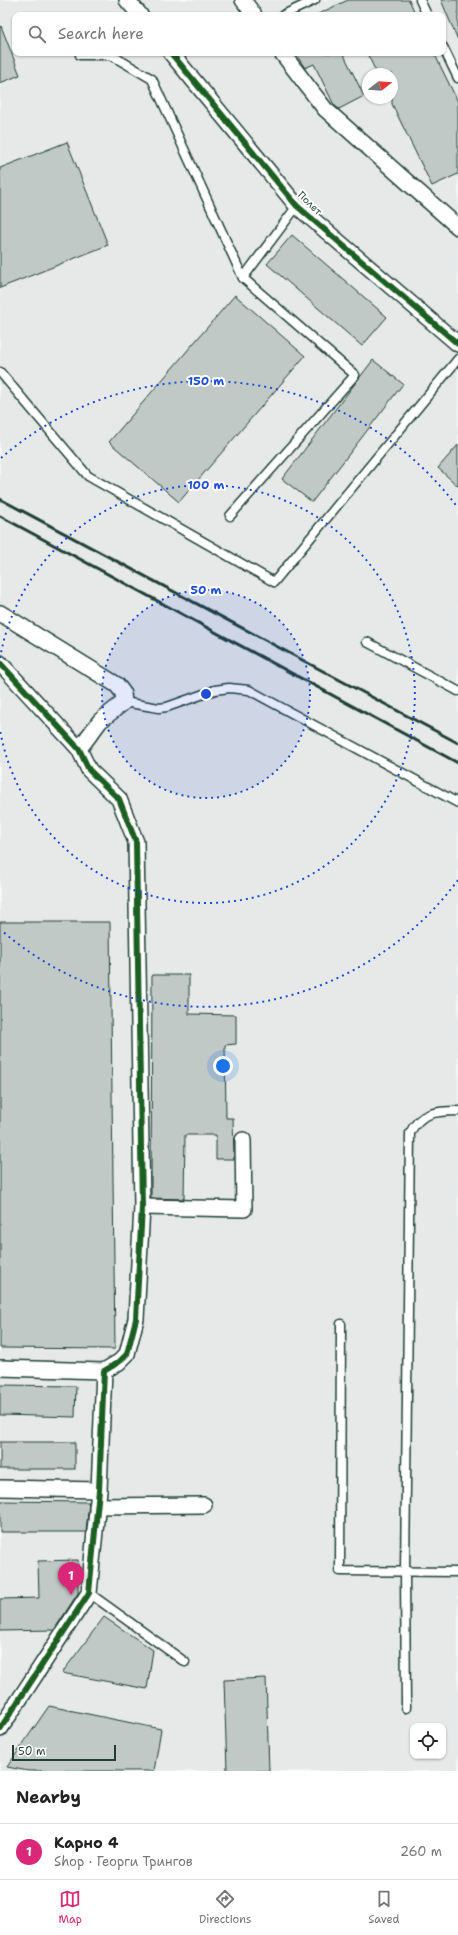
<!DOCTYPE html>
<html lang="en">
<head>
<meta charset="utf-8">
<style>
  body { margin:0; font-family:"Shantell Sans",sans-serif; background:#f2f2f2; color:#222 }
  .controls { position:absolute; right:12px; bottom:12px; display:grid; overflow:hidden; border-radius:8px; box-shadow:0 1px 3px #0004 }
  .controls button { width:36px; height:36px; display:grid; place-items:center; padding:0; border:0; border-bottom:1px solid #e0e0e0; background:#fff; color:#222; font:20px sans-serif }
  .compass { position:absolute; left:362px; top:68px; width:36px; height:36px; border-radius:50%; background:#fff; box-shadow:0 1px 3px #0004; rotate:73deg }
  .scale { position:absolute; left:12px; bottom:10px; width:104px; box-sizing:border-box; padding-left:4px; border:2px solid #1f3d34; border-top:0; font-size:11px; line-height:14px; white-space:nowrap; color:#1f3d34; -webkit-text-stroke:3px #fff; paint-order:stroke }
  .you { position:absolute; left:223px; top:1066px; width:14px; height:14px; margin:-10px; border:3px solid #fff; border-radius:50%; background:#1a73e8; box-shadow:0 0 0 6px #1a73e833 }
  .badge { display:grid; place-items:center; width:26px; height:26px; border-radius:50%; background:#db2777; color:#fff; font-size:13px; font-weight:700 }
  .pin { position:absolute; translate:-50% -33px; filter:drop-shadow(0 1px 2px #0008) }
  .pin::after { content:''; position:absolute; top:21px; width:14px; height:12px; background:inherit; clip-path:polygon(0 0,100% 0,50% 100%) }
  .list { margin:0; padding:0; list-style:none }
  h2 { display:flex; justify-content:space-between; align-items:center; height:52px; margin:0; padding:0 16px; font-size:17px }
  h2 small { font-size:13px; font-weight:400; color:#767676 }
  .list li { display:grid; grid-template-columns:26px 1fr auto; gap:12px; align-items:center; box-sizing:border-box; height:56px; padding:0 16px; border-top:1px solid #e0e0e0 }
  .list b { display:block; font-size:15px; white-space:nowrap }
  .list p { margin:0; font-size:13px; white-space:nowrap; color:#767676 }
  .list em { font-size:13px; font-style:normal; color:#767676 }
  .icon { flex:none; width:22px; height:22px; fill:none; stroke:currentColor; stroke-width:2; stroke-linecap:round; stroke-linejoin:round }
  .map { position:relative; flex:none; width:458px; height:1771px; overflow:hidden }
  .search { position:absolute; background:#fff; box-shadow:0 1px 3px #0004; left:12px; right:12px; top:12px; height:44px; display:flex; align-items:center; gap:10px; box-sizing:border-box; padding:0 14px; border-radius:8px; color:#767676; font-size:15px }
  .sheet { height:108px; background:#fff }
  nav { display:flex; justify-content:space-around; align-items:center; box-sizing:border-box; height:56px; border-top:1px solid #e0e0e0; background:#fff; font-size:11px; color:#767676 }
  nav a { display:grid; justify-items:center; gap:2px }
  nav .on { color:#db2777 }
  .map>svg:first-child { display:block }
</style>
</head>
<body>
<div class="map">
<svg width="458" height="1771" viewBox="0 0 458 1771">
  <rect width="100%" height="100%" fill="#f6f7f7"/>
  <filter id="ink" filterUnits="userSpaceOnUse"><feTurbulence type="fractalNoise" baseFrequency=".025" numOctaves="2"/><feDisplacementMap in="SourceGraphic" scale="8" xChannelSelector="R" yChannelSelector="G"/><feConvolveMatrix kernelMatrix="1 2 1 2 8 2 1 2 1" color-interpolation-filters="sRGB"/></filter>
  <g filter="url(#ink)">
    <!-- built -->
    <path fill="#e6e9e8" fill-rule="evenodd" d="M 0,0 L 458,0 L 458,1771 L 0,1771 ZM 15,15 L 443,15 L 443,53 L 15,53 ZM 368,74 L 392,74 L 392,98 L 368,98 ZM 413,1726 L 443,1726 L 443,1756 L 413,1756 Z"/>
    <!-- building -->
    <g fill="#c0c9c6" stroke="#1f3d34">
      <polygon points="348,0 409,0 416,15 316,15"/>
      <polygon points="441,0 458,0 458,40"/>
      <polygon points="1,26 20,75 0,83 0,27"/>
      <polygon points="295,53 343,53 364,96 339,109 334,105 314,64 305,68"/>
      <polygon points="367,53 434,53 458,102 458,174 432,186 392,104 392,74 377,74"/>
      <polygon points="67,142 108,245 0,288 0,168"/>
      <polygon points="292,235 387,317 362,346 267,264"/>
      <polygon points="235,295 305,356 179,502 109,442"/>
      <polygon points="373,360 403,384 312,502 282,479"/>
      <polygon points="458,445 458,486 438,468"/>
      <polygon points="0,922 110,922 115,1349 0,1348"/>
      <polygon points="152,975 189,975 189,1014 236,1015 236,1044 225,1045 226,1118 233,1118 234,1159 216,1159 216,1135 185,1135 184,1199 151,1198"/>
      <polygon points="0,1385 76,1386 75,1417 0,1415"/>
      <rect x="0" y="1442" width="75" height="27"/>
      <polygon points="0,1501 89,1502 86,1532 0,1532"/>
      <polygon points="78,1560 78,1593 54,1630 0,1631 0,1599 39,1598 38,1561"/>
      <polygon points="104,1617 153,1650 147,1689 62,1673"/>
      <polygon points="266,1678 269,1771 227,1771 224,1680"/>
      <polygon points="49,1706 161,1729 154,1771 28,1771 7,1767"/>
    </g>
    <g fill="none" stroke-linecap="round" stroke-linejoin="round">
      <defs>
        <g id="service">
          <polyline points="420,0 427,15"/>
          <polyline points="283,15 315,0"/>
          <polyline points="443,47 458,78"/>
          <polyline points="80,55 111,55 152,79 243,278"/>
          <polyline points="0,372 88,476 274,582 458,359"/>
          <polyline points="230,516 355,375 243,278 297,206"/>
          <polyline points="367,642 458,691"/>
          <polyline points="124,702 159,708 167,707 215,690 229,688 249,690 458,803"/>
          <polyline points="341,1324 340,1571 458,1572"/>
          <polyline points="89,1593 185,1662"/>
          <path d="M 406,1708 L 405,1571 L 410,1133 C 420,1112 437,1111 458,1111"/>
        </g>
        <g id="minor">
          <polyline points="127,0 140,15"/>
          <polyline points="243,0 254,15"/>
          <polyline points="171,53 297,206 458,344"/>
          <polyline points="282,53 325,109 458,227"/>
          <polyline points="0,613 117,685 123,693 124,702 100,721 79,749"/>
          <polyline points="0,663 79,749 89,770 119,799 136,842 142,1207 136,1319 127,1354 119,1362 104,1371 99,1490 89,1593 0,1729"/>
          <polyline points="142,1207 244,1209 243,1140"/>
          <polyline points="0,1368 104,1371"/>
          <polyline points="0,1488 99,1490"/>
          <polyline points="97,1506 204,1505"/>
        </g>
      </defs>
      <!-- service casing -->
      <use href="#service" stroke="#1f3d34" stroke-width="11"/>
      <!-- minor casing -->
      <use href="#minor" stroke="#1f3d34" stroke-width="18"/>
      <!-- service -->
      <use href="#service" stroke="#fff" stroke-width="8"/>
      <!-- minor -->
      <use href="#minor" stroke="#fff" stroke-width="15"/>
      <!-- rail -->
      <g stroke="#1f3d34" stroke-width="3">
        <polyline points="0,499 458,743"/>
        <polyline points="0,516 458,763"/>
      </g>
      <defs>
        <g id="cycleway">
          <polyline points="171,53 297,206 458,344"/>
          <polyline points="0,663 79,749 89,770 119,799 136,842 142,1207 136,1319 127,1354 119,1362 104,1371 99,1490 89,1593 0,1729"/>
        </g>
      </defs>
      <!-- cycleway casing -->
      <use href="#cycleway" stroke="#fff" stroke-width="8"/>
      <!-- cycleway -->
      <use href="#cycleway" stroke="#1b5e20" stroke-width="6"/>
    </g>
  </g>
  <!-- distance rings -->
  <circle cx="206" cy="694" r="104" fill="#1d4ed8" fill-opacity=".12"/>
  <g fill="none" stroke="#1d4ed8" stroke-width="2" stroke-dasharray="2 4">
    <circle cx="206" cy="694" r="104"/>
    <path d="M0 658A209 209 0 1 1 0 730"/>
    <path d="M458 880A313 313 0 0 1 1 930M1 458A313 313 0 0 1 458 508"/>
  </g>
  <g text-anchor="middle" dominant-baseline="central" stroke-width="4" stroke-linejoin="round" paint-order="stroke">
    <!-- street labels -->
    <g font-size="10" fill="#1f3d34" stroke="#fff">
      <text transform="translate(310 203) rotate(44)">Полет</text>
    </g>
  </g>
  <circle cx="206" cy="694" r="6" fill="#1d4ed8" stroke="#fff" stroke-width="2"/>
  <g font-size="12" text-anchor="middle" font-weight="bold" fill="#1d4ed8" stroke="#fff" stroke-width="4" stroke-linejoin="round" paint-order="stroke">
    <text x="206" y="385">150 m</text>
    <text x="206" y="489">100 m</text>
    <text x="206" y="594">50 m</text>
  </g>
</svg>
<div class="controls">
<button><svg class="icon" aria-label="locate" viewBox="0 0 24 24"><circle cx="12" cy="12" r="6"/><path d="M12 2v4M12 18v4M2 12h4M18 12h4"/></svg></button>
</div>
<svg class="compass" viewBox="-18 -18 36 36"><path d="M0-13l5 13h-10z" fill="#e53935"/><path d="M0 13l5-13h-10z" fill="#767676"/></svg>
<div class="scale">50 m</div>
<div class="you"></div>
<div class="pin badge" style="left:71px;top:1595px">1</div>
<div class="search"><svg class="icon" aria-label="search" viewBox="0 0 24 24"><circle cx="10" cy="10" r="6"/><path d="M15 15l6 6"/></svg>Search here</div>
</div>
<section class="sheet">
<h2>Nearby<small></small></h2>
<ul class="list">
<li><span class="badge">1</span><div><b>Карно 4</b><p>Shop · Георги Трингов</p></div><em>260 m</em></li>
</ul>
</section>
<nav>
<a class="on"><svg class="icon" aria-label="map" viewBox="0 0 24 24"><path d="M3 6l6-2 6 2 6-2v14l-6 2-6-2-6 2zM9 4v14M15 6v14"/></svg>Map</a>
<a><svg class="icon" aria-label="directions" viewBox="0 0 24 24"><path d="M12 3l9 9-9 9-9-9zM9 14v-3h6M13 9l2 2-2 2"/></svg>Directions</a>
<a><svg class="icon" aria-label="saved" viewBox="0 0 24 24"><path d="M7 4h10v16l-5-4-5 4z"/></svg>Saved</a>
</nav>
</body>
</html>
